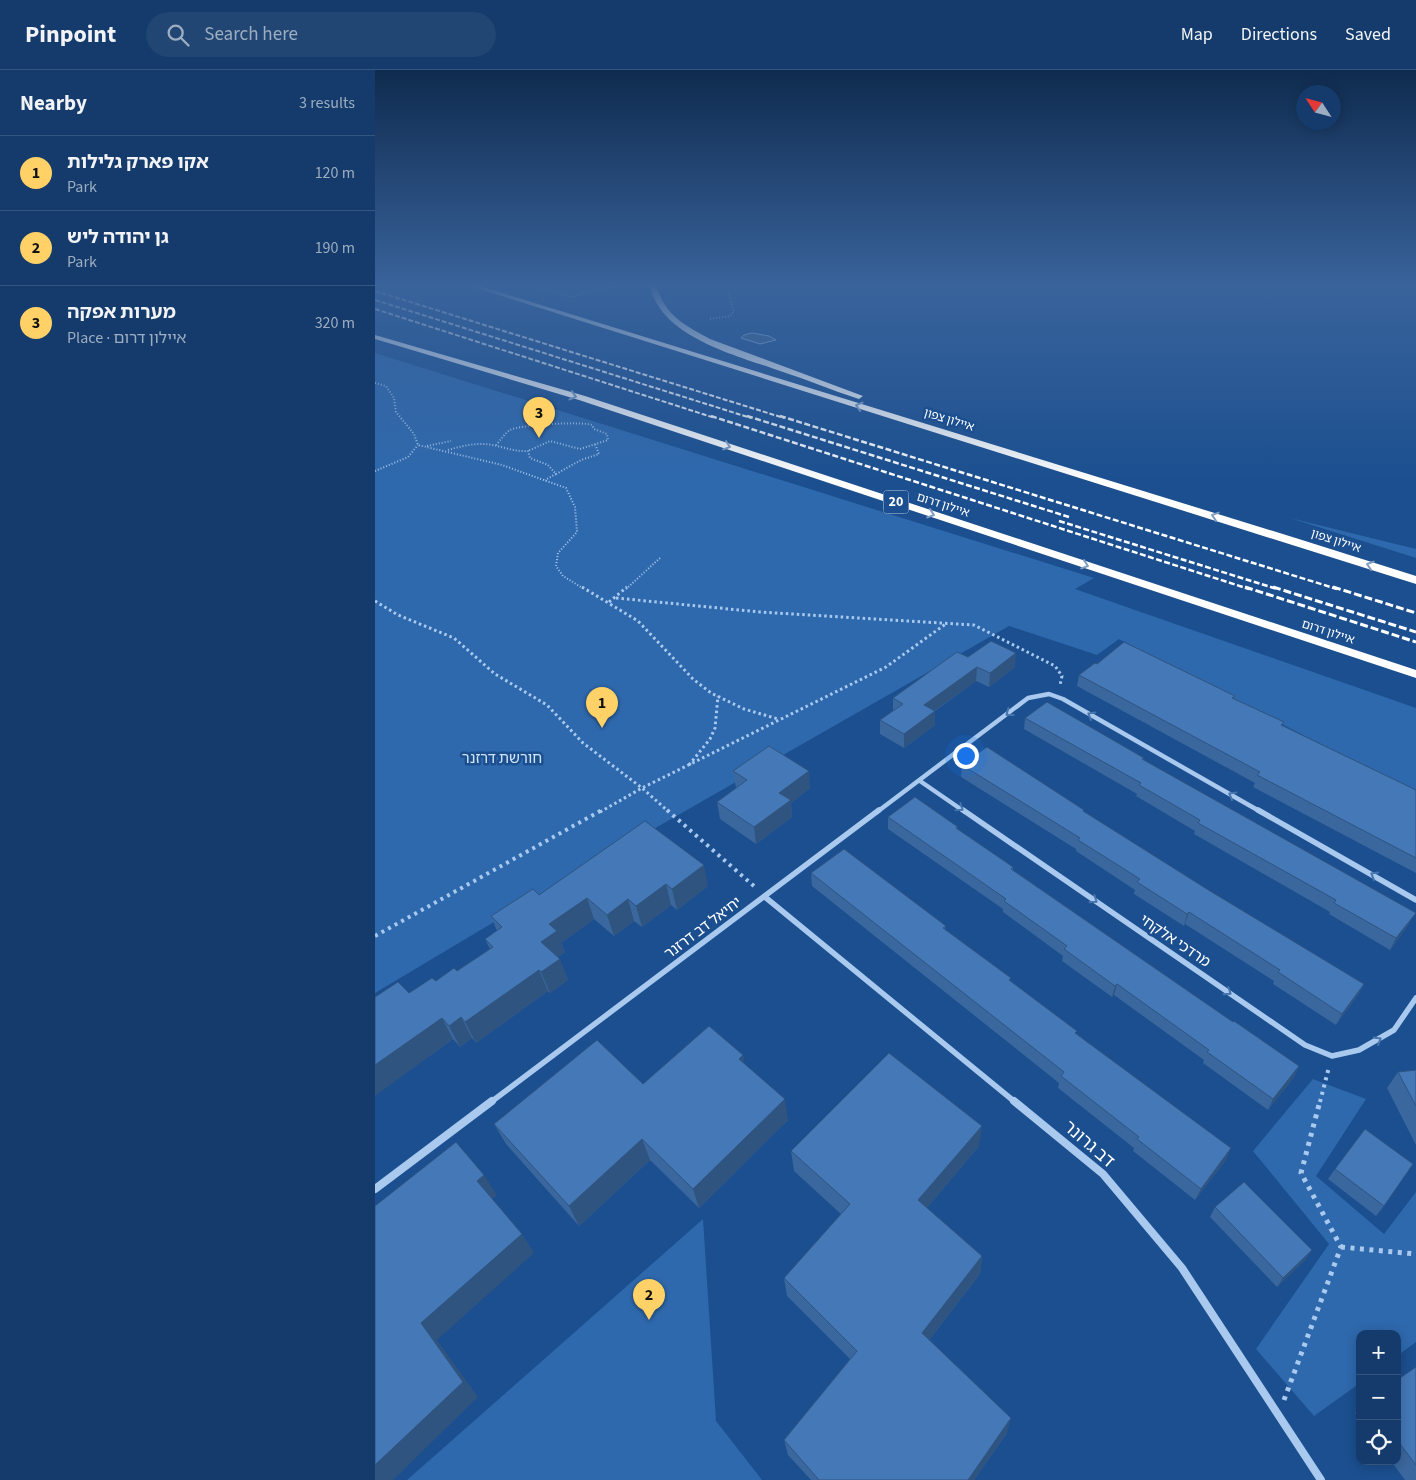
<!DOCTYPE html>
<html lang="en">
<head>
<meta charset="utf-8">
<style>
  body { margin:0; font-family:"Source Sans 3","Noto Sans Hebrew",sans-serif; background:#214673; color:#f1f3f6 }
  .controls { position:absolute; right:15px; bottom:15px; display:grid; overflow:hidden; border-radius:10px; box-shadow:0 2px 12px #0003 }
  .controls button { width:45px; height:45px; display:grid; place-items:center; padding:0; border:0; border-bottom:1px solid #33557e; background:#143b6b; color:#f1f3f6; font:25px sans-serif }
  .compass { position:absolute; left:921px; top:15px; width:45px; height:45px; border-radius:50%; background:#143b6b; box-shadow:0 2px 12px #0003; rotate:306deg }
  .you { position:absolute; left:590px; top:685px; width:18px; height:18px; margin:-12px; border:4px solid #fff; border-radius:50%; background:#1a73e8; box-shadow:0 0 0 8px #1a73e833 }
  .badge { display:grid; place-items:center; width:32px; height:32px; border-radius:50%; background:#ffd166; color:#111; font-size:16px; font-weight:700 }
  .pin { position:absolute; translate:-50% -41px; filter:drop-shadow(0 1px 2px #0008) }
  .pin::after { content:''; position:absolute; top:26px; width:18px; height:15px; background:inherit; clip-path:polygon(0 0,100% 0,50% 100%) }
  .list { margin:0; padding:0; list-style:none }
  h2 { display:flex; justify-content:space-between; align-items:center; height:65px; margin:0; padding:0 20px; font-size:21px }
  h2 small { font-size:16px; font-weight:400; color:#9dadc1 }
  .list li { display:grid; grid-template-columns:32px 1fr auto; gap:15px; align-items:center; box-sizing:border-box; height:75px; padding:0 20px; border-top:1px solid #33557e }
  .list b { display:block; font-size:19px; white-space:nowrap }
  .list p { margin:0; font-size:16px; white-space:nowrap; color:#9dadc1 }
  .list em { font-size:16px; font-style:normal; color:#9dadc1 }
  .icon { flex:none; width:28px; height:28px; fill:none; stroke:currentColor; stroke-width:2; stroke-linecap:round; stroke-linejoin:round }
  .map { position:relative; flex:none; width:1041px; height:1410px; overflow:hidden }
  header { display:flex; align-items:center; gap:30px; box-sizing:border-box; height:70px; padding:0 25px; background:#143b6b; border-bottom:1px solid #33557e }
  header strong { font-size:24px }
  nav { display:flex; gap:28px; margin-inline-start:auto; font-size:18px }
  .search { width:350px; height:45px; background:#214673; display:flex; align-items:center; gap:12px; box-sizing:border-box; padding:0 18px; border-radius:28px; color:#9dadc1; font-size:19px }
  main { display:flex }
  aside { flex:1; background:#143b6b }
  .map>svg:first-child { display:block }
</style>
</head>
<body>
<header>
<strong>Pinpoint</strong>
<div class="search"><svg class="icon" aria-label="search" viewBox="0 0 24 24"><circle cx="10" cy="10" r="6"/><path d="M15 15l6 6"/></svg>Search here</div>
<nav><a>Map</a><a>Directions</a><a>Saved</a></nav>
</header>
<main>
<aside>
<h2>Nearby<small>3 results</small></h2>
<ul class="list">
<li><span class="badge">1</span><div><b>אקו פארק גלילות</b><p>Park</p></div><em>120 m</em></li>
<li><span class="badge">2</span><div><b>גן יהודה ליש</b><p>Park</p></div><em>190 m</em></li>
<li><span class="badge">3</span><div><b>מערות אפקה</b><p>Place · איילון דרום</p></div><em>320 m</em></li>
</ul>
</aside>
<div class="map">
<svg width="1041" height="1410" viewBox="0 0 1041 1410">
  <rect width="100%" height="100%" fill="#1b4f8f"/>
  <!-- green -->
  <g fill="#2e69ad">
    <polygon points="0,283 719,508 700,519 1041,638 1041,724 744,569 722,585 634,556 191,809 0,923"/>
    <polygon points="915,448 1041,479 1041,488"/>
    <polygon points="938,1009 991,1029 941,1106 1009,1164 1041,1122 1041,1272 1022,1286 1022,1264 985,1264 985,1313 939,1346 881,1279 954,1174 878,1081"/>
    <polygon points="328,1149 341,1351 387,1410 32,1410"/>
  </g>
  <!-- water -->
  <polygon fill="#3c6290" stroke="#9cc4f0" points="377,263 394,266 401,270 385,274 366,268 369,265"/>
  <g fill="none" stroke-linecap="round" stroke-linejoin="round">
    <!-- path-far3 -->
    <g stroke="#a9c9ee" stroke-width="2" stroke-dasharray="1 2" stroke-linecap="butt">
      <polyline points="159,216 195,227 223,219 246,216"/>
      <polyline points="335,249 355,246 359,241 351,216"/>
      <polyline points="0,313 11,316 19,328 21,342 39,364 43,375 127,395 191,418 200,437 202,462 183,483 181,496 188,506 209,519"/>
      <path d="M 121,375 C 125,371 130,363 135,360 C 144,355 206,351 217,355 L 219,359 L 232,364 L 233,370 L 205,379 L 175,371 L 153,381"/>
      <polyline points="52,376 76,371"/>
      <path d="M 73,380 C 87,376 102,372 117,375 C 129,377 140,382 153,381 L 155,388 L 173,395 L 181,404 L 170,410"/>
      <polyline points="0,401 33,387 43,375"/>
      <polyline points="181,404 206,390 224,384 220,374"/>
      <polyline points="251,519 285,488"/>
    </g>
    <!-- path-far2 -->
    <g stroke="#a9c9ee" stroke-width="3" stroke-dasharray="2.5 3" stroke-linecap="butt">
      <polyline points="207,517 263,551 318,609 336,623 369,639 403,649"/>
      <polyline points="241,528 385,542 599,555 680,596 687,606 685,615"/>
      <polyline points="0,531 23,545 79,568 120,604 172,635 208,673 267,718 294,742"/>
      <polyline points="234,532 252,517"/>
      <polyline points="314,695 335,669 340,658 343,626"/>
      <polyline points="225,742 267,718 511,597 572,553"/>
    </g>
    <!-- path-far1 -->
    <g stroke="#a9c9ee" stroke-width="4" stroke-dasharray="3 4.5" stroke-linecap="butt">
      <polyline points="292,740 380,817"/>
      <polyline points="0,866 227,740"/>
      <polyline points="945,1032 954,997"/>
    </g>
    <!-- path -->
    <g stroke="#a9c9ee" stroke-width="5" stroke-dasharray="4 5.5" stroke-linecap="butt">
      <polyline points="966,1177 1041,1184"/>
      <polyline points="909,1330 966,1177 926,1103 945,1031"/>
    </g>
    <!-- minor-far2 -->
    <g stroke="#a9c9ee" stroke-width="4.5">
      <polyline points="545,711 590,742"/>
      <polyline points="502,742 653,628 674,624 688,629 886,742"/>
    </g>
    <!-- minor-far1 -->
    <g stroke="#a9c9ee" stroke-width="5.5">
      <polyline points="588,740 930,975 957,986 984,980 1019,960 1041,928"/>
      <polyline points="883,740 1041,830"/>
      <polyline points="390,827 640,1032"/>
      <polyline points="116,1032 504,740"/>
    </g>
    <!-- minor -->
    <g stroke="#a9c9ee" stroke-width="8">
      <polyline points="639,1031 728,1104 807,1198 946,1410"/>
      <polyline points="0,1119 117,1031"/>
    </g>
    <!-- motorway -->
    <g fill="#fff" fill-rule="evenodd">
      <polygon points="95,216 105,216 927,470 1041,506 1041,514"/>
      <path d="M 275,216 L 281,216 C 292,247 308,254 335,269 L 488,326 L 484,329 L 481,328 C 456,320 433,310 408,302 C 364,286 286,268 275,216 Z"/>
      <polygon points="0,265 210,326 1041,600 1041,608 204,330 0,269"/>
    </g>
    <!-- rail-far2 -->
    <g stroke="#fff" stroke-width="2" stroke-dasharray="5 2" stroke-linecap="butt">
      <polyline points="0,221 409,348"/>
      <polyline points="0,230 376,348"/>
      <polyline points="0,239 340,348"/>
    </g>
    <!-- rail-far1 -->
    <g stroke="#fff" stroke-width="2.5" stroke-dasharray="6 2.5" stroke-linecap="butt">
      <polyline points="336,346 874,519"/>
      <polyline points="372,346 694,447"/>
      <polyline points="405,346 962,519"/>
      <polyline points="684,451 902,519"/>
    </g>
    <!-- rail -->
    <g stroke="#fff" stroke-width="3" stroke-dasharray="8 3" stroke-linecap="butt">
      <polyline points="870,517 1041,572"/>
      <polyline points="898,517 1041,562"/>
      <polyline points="958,517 1041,543"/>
    </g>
  </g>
  <!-- wall -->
  <g fill="#3a679d">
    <polygon points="593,587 640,597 614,617 601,611 560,641 560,655 529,678 505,664 505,650 518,641 518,628"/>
    <polygon points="722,594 860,626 859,628 907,655 1041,720 1041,803 878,717 880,713 702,616 704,605"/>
    <polygon points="650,648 769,688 768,690 1034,854 1015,880 954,844 955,842 819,764 820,761 761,726 762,724 649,659"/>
    <polygon points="587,695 709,740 709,742 835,821 989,914 983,925 961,955 898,914 899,911 810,854 809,856 759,824 760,820 701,781 701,779 586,707"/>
    <polygon points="358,701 435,718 416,733 417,747 381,774 345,749 342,732 361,718"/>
    <polygon points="513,747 583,760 638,797 638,800 858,952 924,996 919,1007 893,1040 828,993 829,990 739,925 737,927 687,891 688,886 628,842 628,839 513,759"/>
    <polygon points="270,751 333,816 302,840 296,835 267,857 259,851 239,866 219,849 186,873 190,882 183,887 193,910 175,923 173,921 101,973 97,968 85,977 78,969 55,986 34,923 82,901 115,879 110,869 122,861 116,846 164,825"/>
    <polygon points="436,803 571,856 570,859 702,964 851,1090 820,1130 758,1081 759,1078 683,1018 684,1013 437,816"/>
    <polygon points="368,985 369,993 413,1050 324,1138 275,1090 204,1156 131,1074 119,1054 268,1014"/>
    <polygon points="1041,1000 1041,1075 1012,1018 1023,1002"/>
    <polygon points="604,1076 552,1138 607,1186 605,1204 554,1270 632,1363 599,1410 436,1410 413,1385 409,1370 475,1289 412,1226 409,1208 466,1144 419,1101 416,1081"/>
    <polygon points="960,1099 1009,1136 1001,1146 953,1109"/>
    <polygon points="840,1137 937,1180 930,1190 902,1217 835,1147"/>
    <polygon points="1041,1297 1041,1410 1030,1410 1016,1391 1022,1391 1022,1310"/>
    <polygon points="985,1339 985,1349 980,1343"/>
  </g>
  <!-- shaded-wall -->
  <g fill="#305480">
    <polygon points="641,583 640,597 614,617 615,603"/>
    <polygon points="602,597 601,611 548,649 549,635"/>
    <polygon points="560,641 560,655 529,678 529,664"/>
    <polygon points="434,701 435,718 416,733 417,747 381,774 379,757 404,723"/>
    <polygon points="329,795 333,816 302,840 297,819"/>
    <polygon points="291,814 296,835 267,857 261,836"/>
    <polygon points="212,828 219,849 186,873 190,882 175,893 166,872 174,854"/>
    <polygon points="253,829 259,851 239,866 232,845"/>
    <polygon points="814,842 810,854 809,856 812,844"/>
    <polygon points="1041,843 1034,854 1015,880 1021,868"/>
    <polygon points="185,889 193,910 175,923 166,902"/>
    <polygon points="164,900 173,921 101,973 90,952"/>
    <polygon points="742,914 739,925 737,927 740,916"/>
    <polygon points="989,914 983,925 961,955 967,944"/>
    <polygon points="86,947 97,968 85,977 74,956"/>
    <polygon points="67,948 78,969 0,1026 0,995"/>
    <polygon points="368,985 372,1007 364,989"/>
    <polygon points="924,996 919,1007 893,1040 898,1029"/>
    <polygon points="410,1029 413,1050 324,1138 318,1119"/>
    <polygon points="607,1056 604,1076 542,1150 543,1130"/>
    <polygon points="267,1069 275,1090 204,1156 194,1136"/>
    <polygon points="856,1078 851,1090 820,1130 826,1119"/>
    <polygon points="109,1105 122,1125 115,1131 102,1111"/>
    <polygon points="147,1164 159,1183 62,1270 103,1327 18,1410 0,1410 0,1395 46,1253"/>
    <polygon points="937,1180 930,1190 902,1217 908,1208"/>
    <polygon points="607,1186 605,1204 546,1280 547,1263"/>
    <polygon points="636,1348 632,1363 599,1410 593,1410"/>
  </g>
  <!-- building -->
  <g fill="#4478b7" stroke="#305480">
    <polygon points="616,571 641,583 615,603 602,597 549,635 560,641 529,664 505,650 528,634 518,628 582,582 593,587"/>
    <polygon points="749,572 860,626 857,628 909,652 906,655 1041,720 1041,788 882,705 885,702 704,605 720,593 722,594"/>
    <polygon points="672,632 769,688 767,689 1041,843 1021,868 959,833 961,830 823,753 825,750 764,715 766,713 650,648"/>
    <polygon points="394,676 434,701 404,723 416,730 379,757 342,732 372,710 358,701"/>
    <polygon points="612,677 709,740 708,741 835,821 989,914 967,944 903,902 905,900 814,842 812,844 762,812 765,809 703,770 705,768 587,695"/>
    <polygon points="540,727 583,757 581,758 638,797 636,799 858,952 859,951 924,996 898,1029 832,982 834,980 742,914 740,916 689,879 692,876 629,831 631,829 513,747"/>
    <polygon points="270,751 329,795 297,819 291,814 261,836 253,829 232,845 212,828 174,854 182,861 166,872 185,889 166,902 164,900 90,952 86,947 74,956 67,948 0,995 0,927 23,912 34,923 57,908 61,911 79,898 82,901 118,877 110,869 127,857 116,846 158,819 164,825"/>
    <polygon points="469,779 571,856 568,858 636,908 634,910 702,961 700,963 856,1078 826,1119 762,1069 764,1067 686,1006 689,1002 436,803"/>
    <polygon points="334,956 368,985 364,989 410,1029 318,1119 267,1069 194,1136 119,1054 222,970 268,1014"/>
    <polygon points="514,983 607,1056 543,1130 607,1186 547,1263 636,1348 593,1410 444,1410 409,1370 482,1281 409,1208 475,1134 416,1081"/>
    <polygon points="1041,1000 1041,1036 1023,1002"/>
    <polygon points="990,1059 1038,1094 1009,1136 960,1099"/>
    <polygon points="81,1072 109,1105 102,1111 147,1164 46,1253 88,1312 0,1395 0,1136"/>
    <polygon points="869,1112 937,1180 908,1208 840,1137"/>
    <polygon points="1041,1297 1041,1395 1022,1370 1022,1310"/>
  </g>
  <!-- one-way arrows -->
  <defs><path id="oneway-chevron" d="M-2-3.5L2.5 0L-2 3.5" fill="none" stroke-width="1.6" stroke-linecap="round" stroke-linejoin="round" transform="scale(1.25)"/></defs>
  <g stroke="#829ec1">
    <use href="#oneway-chevron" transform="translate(198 326) rotate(17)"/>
    <use href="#oneway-chevron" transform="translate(484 336) rotate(-163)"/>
    <use href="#oneway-chevron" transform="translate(352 376) rotate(18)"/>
    <use href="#oneway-chevron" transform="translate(556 444) rotate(18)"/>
    <use href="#oneway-chevron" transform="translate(840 446) rotate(-162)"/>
    <use href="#oneway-chevron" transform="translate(710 495) rotate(18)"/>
    <use href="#oneway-chevron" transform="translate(995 495) rotate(-162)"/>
  </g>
  <g stroke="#4674ac">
    <use href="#oneway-chevron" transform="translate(634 643) rotate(143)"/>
    <use href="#oneway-chevron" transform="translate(716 645) rotate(-150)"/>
    <use href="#oneway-chevron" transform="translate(857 725) rotate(-150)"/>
    <use href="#oneway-chevron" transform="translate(585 738) rotate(34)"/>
    <use href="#oneway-chevron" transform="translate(999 805) rotate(-150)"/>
    <use href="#oneway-chevron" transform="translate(719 830) rotate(34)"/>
    <use href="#oneway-chevron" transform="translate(853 922) rotate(34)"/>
    <use href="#oneway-chevron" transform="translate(1003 970) rotate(-31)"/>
  </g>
  <!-- sky -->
  <linearGradient id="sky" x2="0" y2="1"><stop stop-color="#0f2b4f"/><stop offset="0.52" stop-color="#39639b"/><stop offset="1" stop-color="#39639b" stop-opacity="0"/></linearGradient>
  <rect width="1041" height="413" fill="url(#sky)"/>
  <g text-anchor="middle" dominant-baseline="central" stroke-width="5" stroke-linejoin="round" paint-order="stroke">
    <!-- far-street labels -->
    <g font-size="12" fill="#fff" stroke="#1b4f8f">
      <text transform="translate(574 350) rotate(17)">איילון צפון</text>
      <text transform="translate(568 435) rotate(18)">איילון דרום</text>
      <text transform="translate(961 471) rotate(18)">איילון צפון</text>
      <text transform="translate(953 562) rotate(18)">איילון דרום</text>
    </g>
    <!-- shield labels -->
    <rect fill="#1b4f8f" stroke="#bbcadd" stroke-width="1" x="508.5" y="420.5" width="25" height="23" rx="4"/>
    <g font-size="14" font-weight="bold" fill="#fff">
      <text x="521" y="432">20</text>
    </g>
    <!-- park labels -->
    <g font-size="15" fill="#cfe3fa" stroke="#1b4f8f">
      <text x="127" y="688">חורשת דרזנר</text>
    </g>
    <!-- street labels -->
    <g font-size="15" fill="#fff" stroke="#1b4f8f">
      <text transform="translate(328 858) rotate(-37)">יחיאל דב דרזנר</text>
      <text transform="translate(800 871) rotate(34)">מרדכי אלקחי</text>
    </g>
    <!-- near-street labels -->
    <g font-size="18" fill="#fff" stroke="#1b4f8f">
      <text transform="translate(714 1074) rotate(41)">דב גרונר</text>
    </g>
  </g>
</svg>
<div class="controls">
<button>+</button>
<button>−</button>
<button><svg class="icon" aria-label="locate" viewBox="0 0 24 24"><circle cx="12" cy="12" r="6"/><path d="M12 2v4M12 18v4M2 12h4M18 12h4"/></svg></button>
</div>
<svg class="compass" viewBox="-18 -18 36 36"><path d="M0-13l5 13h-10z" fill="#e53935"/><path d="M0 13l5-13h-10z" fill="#9dadc1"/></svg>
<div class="you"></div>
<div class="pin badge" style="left:227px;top:658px">1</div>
<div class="pin badge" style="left:274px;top:1250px">2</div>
<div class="pin badge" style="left:164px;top:368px">3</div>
</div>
</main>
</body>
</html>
